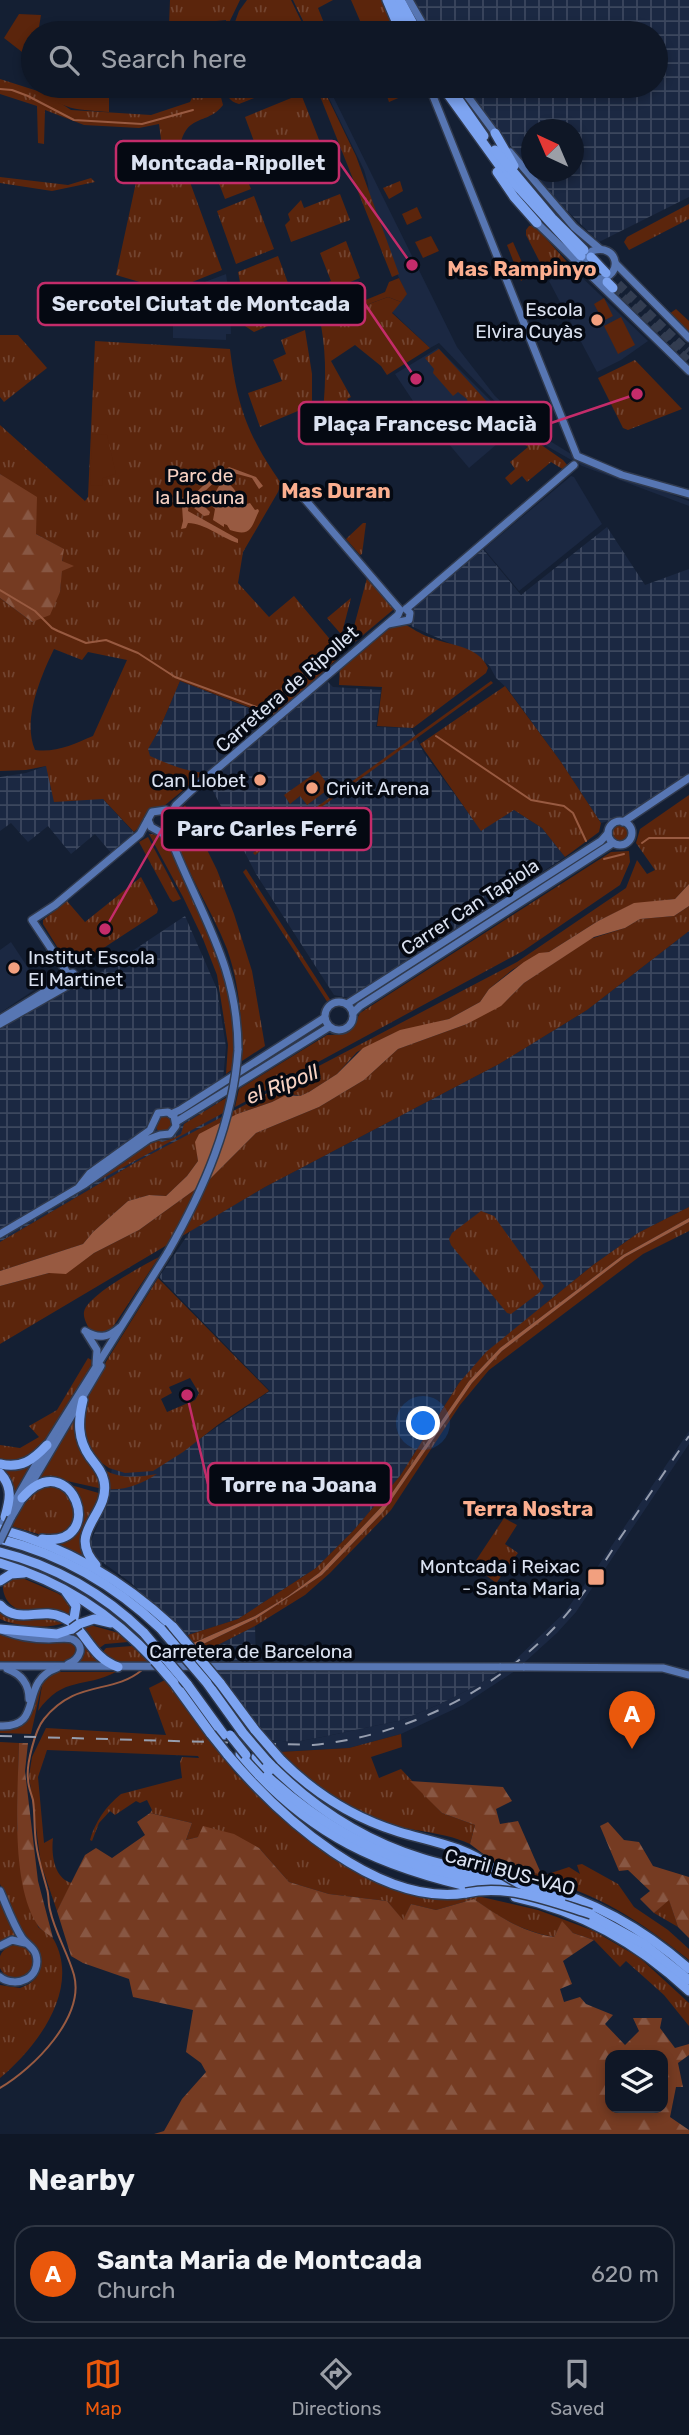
<!DOCTYPE html>
<html lang="en">
<head>
<meta charset="utf-8">
<style>
  body { margin:0; font-family:Rubik,sans-serif; background:#18202e; color:#f1f3f6 }
  .controls { position:absolute; right:21px; bottom:21px; display:grid; overflow:hidden; border-radius:14px; box-shadow:0 4px 10px #0003 }
  .controls button { width:63px; height:63px; display:grid; place-items:center; padding:0; border:0; border-bottom:2px solid #2f3643; background:#0f1726; color:#f1f3f6; font:35px sans-serif }
  .compass { position:absolute; left:521px; top:119px; width:63px; height:63px; border-radius:50%; background:#0f1726; box-shadow:0 4px 10px #0003; rotate:316deg }
  .you { position:absolute; left:424px; top:1424px; width:24px; height:24px; margin:-18px; border:5px solid #fff; border-radius:50%; background:#1a73e8; box-shadow:0 0 0 10px #1a73e833 }
  .badge { display:grid; place-items:center; width:46px; height:46px; border-radius:50%; background:#ea580c; color:#fff; font-size:23px; font-weight:700 }
  .pin { position:absolute; translate:-50% -58px; filter:drop-shadow(0 2px 4px #0008) }
  .pin::after { content:''; position:absolute; top:37px; width:24px; height:21px; background:inherit; clip-path:polygon(0 0,100% 0,50% 100%) }
  .list { margin:0; padding:0; list-style:none }
  h2 { display:flex; justify-content:space-between; align-items:center; height:91px; margin:0; padding:0 28px; font-size:30px }
  h2 small { font-size:23px; font-weight:400; color:#9b9fa7 }
  .list li { display:grid; grid-template-columns:46px 1fr auto; gap:21px; align-items:center; box-sizing:border-box; height:98px; margin:0 14px 14px; padding:0 14px; border:2px solid #2f3643; border-radius:21px }
  .list b { display:block; font-size:26px; white-space:nowrap }
  .list p { margin:0; font-size:23px; white-space:nowrap; color:#9b9fa7 }
  .list em { font-size:23px; font-style:normal; color:#9b9fa7 }
  .icon { flex:none; width:38px; height:38px; fill:none; stroke:currentColor; stroke-width:2; stroke-linecap:round; stroke-linejoin:round }
  .map { position:relative; flex:none; width:689px; height:2134px; overflow:hidden }
  .search { position:absolute; background:#0f1726; box-shadow:0 4px 10px #0003; left:21px; right:21px; top:21px; height:77px; display:flex; align-items:center; gap:18px; box-sizing:border-box; padding:0 24px; border-radius:38px; color:#9b9fa7; font-size:26px }
  .sheet { height:203px; background:#0f1726 }
  nav { display:flex; justify-content:space-around; align-items:center; box-sizing:border-box; height:98px; border-top:2px solid #2f3643; background:#0f1726; font-size:19px; color:#9b9fa7 }
  nav a { display:grid; justify-items:center; gap:4px }
  nav .on { color:#ea580c }
  .map>svg:first-child { display:block }
</style>
</head>
<body>
<div class="map">
<svg width="689" height="2134" viewBox="0 0 689 2134">
  <defs>
    <pattern id="industrial-grid" width="8" height="8" patternUnits="userSpaceOnUse" patternTransform="scale(1.75)"><rect width="8" height="8" fill="#1b2842"/><path d="M0 4h8M4 0v8" fill="none" stroke="#3c475e"/></pattern>
    <pattern id="grass-tufts" width="24" height="20" patternUnits="userSpaceOnUse" patternTransform="scale(1.75)"><rect width="24" height="20" fill="#5b250c"/><path d="M3 7l-1-3M5 7V3M7 7l1-3M15 17l-1-3M17 17v-4M19 17l1-3" fill="none" stroke="#724430"/></pattern>
    <pattern id="forest-firs" width="22" height="20" patternUnits="userSpaceOnUse" patternTransform="scale(1.75)"><rect width="22" height="20" fill="#753b22"/><path d="M5 1l3.5 6h-7zM16 11l3.5 6h-7z" fill="#885743"/></pattern>
  </defs>
  <rect width="100%" height="100%" fill="#141f33"/>
  <!-- built -->
  <g fill="#1b2842">
    <polygon points="323,86 328,86 457,347 495,396 529,428 584,462 689,501 689,506 582,466 545,445 509,416 439,343 430,348 392,312 406,294 371,214 368,184 364,170"/>
    <polygon points="571,267 648,341 621,360 597,372 549,281"/>
    <polygon points="226,274 230,300 231,334 226,334 226,340 173,338 173,294"/>
    <polygon points="438,348 517,427 469,468 415,404 395,374"/>
    <polygon points="571,476 574,477 602,524 519,591 484,549"/>
    <polygon points="11,942 40,986 0,1013 0,950"/>
    <polygon points="689,1431 689,1444 576,1612 557,1633 515,1671 463,1705 401,1734 349,1748 279,1752 270,1740 294,1742 322,1737 402,1720 440,1704 476,1686 513,1662 565,1612 592,1574 590,1572 592,1569 596,1569"/>
  </g>
  <!-- industrial -->
  <g fill="url(#industrial-grid)">
    <polygon points="414,0 689,0 689,197 599,242 545,189 534,172 574,172 574,130 532,130 531,169 518,156 465,86 656,86 656,33 432,33"/>
    <polygon points="607,527 645,585 689,569 689,776 632,815 601,823 561,762 507,688 496,678 489,665 465,650 411,626 414,608 420,601 482,548 521,595"/>
    <polygon points="326,680 333,687 381,690 376,727 411,728 424,753 481,830 514,810 542,828 565,857 349,998 334,995 256,874 211,787 148,757 147,750 159,730 180,681 279,720"/>
    <polygon points="46,766 103,799 136,835 112,854 95,834 71,854 48,826 28,842 11,823 0,831 0,777 26,773"/>
    <polygon points="185,916 217,989 226,1047 219,1120 138,1161 0,1242 0,1017 71,979 81,985"/>
    <polygon points="689,931 689,1207 638,1233 593,1265 545,1304 459,1383 400,1476 353,1531 316,1568 238,1619 188,1635 130,1582 95,1557 90,1544 108,1499 112,1467 186,1448 270,1391 159,1277 191,1230 265,1187 499,1064 587,1010"/>
    <polygon points="255,1626 256,1664 513,1662 476,1686 440,1704 402,1720 322,1737 294,1742 270,1740 202,1653"/>
  </g>
  <!-- grass -->
  <g fill="url(#grass-tufts)" fill-rule="evenodd">
    <polygon points="170,0 240,0 224,33 226,20 169,26"/>
    <polygon points="247,0 291,0 307,33 231,33 239,11"/>
    <polygon points="293,0 333,0 318,8 328,33 309,33"/>
    <polygon points="351,0 382,0 395,33 378,33 374,26 364,30"/>
    <path d="M 0,79 L 47,94 L 71,110 L 151,115 L 190,102 L 198,86 L 218,86 L 223,105 C 206,127 185,111 179,152 L 222,270 L 170,291 L 116,275 L 138,173 L 157,161 L 157,151 L 162,147 L 159,124 L 139,128 L 84,125 L 45,110 L 44,144 L 38,143 L 37,106 L 0,94 Z"/>
    <path d="M 224,86 L 284,86 L 239,104 C 228,101 227,95 224,86 Z"/>
    <polygon points="316,86 322,86 356,156 399,274 392,277"/>
    <polygon points="397,86 424,86 424,87 389,102 386,93 397,88"/>
    <polygon points="301,94 327,160 269,182 245,117"/>
    <polygon points="235,150 251,189 225,199 210,160"/>
    <polygon points="0,177 68,185 91,178 95,182 52,191 0,183"/>
    <polygon points="400,181 403,191 389,199 383,188"/>
    <polygon points="340,194 350,220 291,242 285,225 290,220 288,214 301,200 304,208"/>
    <polygon points="254,196 274,249 236,264 217,211"/>
    <polygon points="689,204 689,219 629,250 624,242 627,237"/>
    <polygon points="534,225 568,263 547,276 526,235 526,230 529,226"/>
    <polygon points="346,241 360,278 338,287 341,297 314,308 307,290 331,281 320,253"/>
    <polygon points="278,256 288,283 262,293 273,324 254,332 245,326 245,307 238,272"/>
    <path d="M 388,297 L 401,302 L 392,313 L 430,348 L 387,375 L 381,366 L 355,345 L 331,361 L 351,397 L 347,399 L 363,425 L 350,433 L 321,426 C 326,391 327,359 321,325 L 326,323 L 325,320 Z"/>
    <polygon points="305,330 312,374 312,405 260,427 248,393 282,381 273,360 286,354 281,340"/>
    <polygon points="0,335 18,335 47,368 4,402 0,397"/>
    <path d="M 95,341 L 230,349 C 237,406 248,436 281,483 L 278,492 L 243,552 L 238,583 L 269,617 L 294,596 L 338,649 L 336,660 L 274,717 L 180,681 L 159,730 L 148,749 L 150,756 C 168,764 185,771 204,773 L 164,806 L 149,809 L 141,825 L 134,832 L 103,799 L 54,802 L 46,766 L 26,770 L 0,771 L 0,598 L 32,622 L 60,592 L 63,549 L 36,534 L 4,477 L 0,474 L 0,425 L 85,501 L 88,497 ZM 54,649 L 82,660 L 88,652 L 127,660 L 93,736 C 74,744 56,753 35,750 C 22,720 41,676 54,649 Z"/>
    <polygon points="439,349 490,405 515,426 495,443 463,408 468,404 467,399 458,392 453,396 433,373 434,369 425,358"/>
    <polygon points="635,360 682,409 628,430 623,428 598,378"/>
    <polygon points="524,433 563,460 568,466 564,470 551,462 527,482 522,476 511,485 505,478 515,469 510,462 528,447 517,439"/>
    <polygon points="363,523 366,523 362,554 360,555 346,539"/>
    <polygon points="367,578 394,609 350,646 349,645"/>
    <polygon points="351,598 342,633 340,633 327,618"/>
    <path d="M 404,624 C 412,628 420,634 429,637 C 450,646 478,645 488,668 L 486,673 L 413,728 L 377,726 L 382,687 L 339,685 L 340,666 L 388,627 Z"/>
    <polygon points="491,681 493,683 255,855 253,853"/>
    <polygon points="505,686 561,762 601,823 599,832 565,857 542,828 514,810 481,831 420,744"/>
    <polygon points="689,795 689,884 675,899 633,904 598,921 549,952 539,954 512,970 489,989 480,1002 449,1019 392,1034 357,1052 337,1074 309,1092 300,1096 291,1094 272,1102 237,1114 196,1142 198,1161 187,1176 166,1196 149,1195 128,1201 93,1232 83,1244 0,1271 0,1242 138,1161 517,962 626,888 637,860 647,874 655,870 636,843 640,829"/>
    <path d="M 185,805 L 217,870 L 234,914 L 252,971 L 265,1046 L 242,1061 C 242,1023 240,985 227,949 C 211,908 186,872 172,830 L 174,820 Z"/>
    <circle cx="620" cy="833" r="10"/>
    <path d="M 149,834 L 160,835 L 169,845 C 202,919 241,985 233,1069 L 226,1074 L 228,1045 L 217,975 L 203,939 L 183,897 Z"/>
    <polygon points="148,837 181,899 173,902 170,899 139,842"/>
    <path d="M 629,851 L 630,862 L 620,885 L 523,951 L 235,1107 L 239,1089 L 327,1035 C 346,1035 352,1030 360,1013 L 611,852 Z"/>
    <polygon points="246,869 331,1001 328,1003 243,872"/>
    <polygon points="141,877 158,909 157,913 76,966 69,966 43,924 43,920 67,901 85,922"/>
    <polygon points="689,906 689,931 587,1010 499,1064 265,1187 0,1344 0,1286 49,1273 66,1273 94,1253 139,1230 211,1178 256,1133 319,1107 364,1080 398,1049 467,1024 507,1000 524,983 590,939 625,928 640,919 674,916"/>
    <polygon points="229,1096 225,1112 83,1189 156,1140 162,1142 174,1138 181,1134 184,1124"/>
    <circle cx="164" cy="1124" r="9"/>
    <polygon points="689,1207 689,1218 623,1255 500,1348 469,1381 385,1503 319,1573 288,1596 255,1616 193,1643 188,1635 238,1619 316,1568 353,1531 400,1476 459,1383 486,1352 593,1265 638,1233"/>
    <polygon points="481,1211 494,1216 544,1286 540,1292 511,1314 507,1313 451,1245 449,1239 452,1233"/>
    <polygon points="689,1222 689,1231 643,1254 489,1370 460,1405 391,1510 330,1573 305,1595 255,1626 202,1653 197,1647 257,1618 322,1575 383,1512 472,1383 502,1351 625,1257"/>
    <path d="M 159,1257 L 109,1333 L 91,1333 C 88,1326 83,1319 84,1312 C 87,1295 144,1265 159,1257 Z"/>
    <path d="M 158,1278 L 269,1391 L 219,1424 L 183,1452 L 153,1471 L 125,1473 L 109,1468 L 96,1459 L 91,1452 L 82,1430 L 86,1401 L 107,1360 ZM 190,1378 L 199,1393 L 195,1400 L 167,1412 L 161,1399 L 172,1393 L 169,1387 Z"/>
    <polygon points="88,1358 95,1362 92,1368 41,1449 25,1462 0,1462 0,1445 20,1448 39,1437 29,1426 57,1410"/>
    <polygon points="75,1418 98,1471 103,1489 58,1479 34,1486"/>
    <polygon points="36,1460 14,1495 11,1481 0,1466"/>
    <path d="M 103,1469 C 121,1480 138,1477 157,1474 C 141,1484 125,1491 106,1489 Z"/>
    <polygon points="64,1483 102,1494 89,1520 84,1558 52,1543 79,1522"/>
    <path d="M 51,1484 L 71,1494 L 76,1521 L 62,1535 L 45,1536 L 11,1526 C 22,1502 27,1494 51,1484 Z"/>
    <polygon points="504,1518 517,1525 505,1544 518,1553 496,1583 473,1565"/>
    <path d="M 20,1577 L 57,1593 L 73,1603 L 71,1618 C 49,1616 0,1619 3,1582 Z"/>
    <path d="M 0,1608 L 67,1622 C 48,1630 18,1627 0,1619 Z"/>
    <polygon points="90,1625 119,1633 128,1642 105,1644 98,1649 80,1627"/>
    <polygon points="75,1630 98,1660 98,1663 76,1663 82,1648 63,1637"/>
    <polygon points="0,1632 70,1642 75,1646 76,1654 71,1660 65,1661 0,1662"/>
    <polygon points="132,1646 150,1662 115,1663 102,1653 106,1648"/>
    <path d="M 43,1679 L 31,1734 L 0,1733 L 0,1730 C 41,1730 25,1699 43,1679 Z"/>
    <path d="M 165,1680 L 236,1774 L 282,1817 L 328,1852 L 437,1899 L 473,1895 L 538,1910 L 594,1931 L 640,1958 L 689,2003 L 689,2026 L 664,1995 L 626,1961 L 620,1967 L 594,1940 L 573,1933 L 562,1922 L 554,1937 C 523,1931 499,1918 474,1899 L 436,1910 L 411,1904 L 403,1921 L 387,1901 L 329,1894 L 289,1882 L 259,1848 L 198,1837 L 186,1840 L 192,1823 L 150,1813 L 152,1810 L 147,1800 L 140,1803 L 136,1801 L 115,1815 L 110,1811 L 99,1823 L 92,1841 L 90,1840 C 95,1822 106,1806 121,1794 L 182,1778 L 180,1762 L 182,1757 L 199,1758 L 198,1756 L 47,1750 L 38,1777 L 44,1843 L 53,1838 C 51,1854 54,1879 72,1883 L 57,1911 L 41,1864 L 29,1776 L 32,1757 L 46,1728 L 166,1735 L 149,1688 Z"/>
    <path d="M 401,1734 L 402,1747 L 371,1757 L 379,1778 L 401,1769 L 442,1813 L 475,1825 L 470,1844 C 440,1830 406,1832 376,1820 C 339,1806 308,1779 279,1752 L 349,1748 Z"/>
    <path d="M 0,1742 L 19,1743 L 17,1828 L 38,1927 C 43,1931 51,1935 54,1940 C 81,1990 36,2048 0,2078 L 0,1985 L 20,1988 L 29,1984 L 36,1978 L 41,1960 L 36,1947 L 27,1940 L 12,1914 L 0,1884 Z"/>
    <path d="M 582,1864 L 618,1884 L 634,1907 L 668,1930 L 689,1949 L 689,1960 C 654,1932 612,1902 569,1888 C 548,1881 521,1879 502,1868 L 545,1875 L 569,1867 L 580,1874 L 577,1865 Z"/>
    <polygon points="0,1898 17,1936 0,1941"/>
    <polygon points="669,1899 678,1927 654,1913"/>
    <circle cx="16" cy="1962" r="17"/>
  </g>
  <!-- forest -->
  <g fill="url(#forest-firs)" fill-rule="evenodd">
    <polygon points="0,474 37,497 36,534 64,549 62,561 74,566 62,571 60,592 50,615 32,622 0,598"/>
    <path d="M 19,1743 L 28,1743 L 25,1771 L 38,1881 L 53,1938 C 48,1934 40,1930 37,1924 C 10,1882 18,1792 19,1743 Z"/>
    <polygon points="410,1781 503,1787 512,1801 496,1809 500,1824 518,1821 540,1871 545,1875 502,1868 470,1844 475,1825 442,1813"/>
    <path d="M 150,1813 L 192,1823 L 186,1840 L 198,1837 L 203,1826 L 234,1834 L 259,1848 L 289,1882 L 329,1894 L 387,1901 L 403,1920 L 411,1904 L 436,1910 L 474,1899 C 499,1917 523,1932 554,1937 L 562,1921 L 573,1933 L 594,1940 L 563,1961 L 572,1984 L 560,1989 L 564,2002 L 580,1997 L 586,2004 L 613,2015 L 605,2024 L 625,2045 L 639,2031 L 633,2018 L 662,2018 L 660,2028 L 675,2048 L 689,2044 L 689,2055 L 678,2063 L 683,2087 L 676,2087 L 670,2117 L 689,2130 L 689,2134 L 154,2134 L 164,2131 L 182,2099 L 206,2072 L 201,2063 L 186,2052 L 193,2010 L 133,1997 L 129,1979 L 83,1963 L 71,1956 L 57,1911 L 85,1855 L 96,1848 L 112,1858 L 145,1835 L 137,1822 ZM 610,2055 L 663,2055 L 663,2108 L 610,2108 Z"/>
    <polygon points="608,1822 624,1840 639,1842 653,1866 689,1877 689,1938 678,1927 669,1900 654,1913 640,1899 650,1891 628,1870 619,1871 600,1826"/>
  </g>
  <!-- garden -->
  <g fill="#5b250c">
    <polygon points="19,14 41,15 38,33 33,33 33,71 22,52 4,38"/>
    <path d="M 41,86 L 82,86 L 82,89 L 109,90 L 109,112 C 83,110 56,111 41,86 Z"/>
    <polygon points="417,207 422,218 407,225 402,214"/>
    <polygon points="431,236 439,251 423,258 415,242"/>
    <polygon points="513,242 528,276 521,281 507,245"/>
    <polygon points="399,278 407,294 401,302 388,297 325,320 326,323 321,325 319,319 385,292 389,282"/>
    <polygon points="604,298 613,316 603,321 594,304"/>
    <polygon points="676,309 689,321 689,333 669,314"/>
    <polygon points="621,317 635,345 618,354 604,326"/>
    <polygon points="92,434 107,435 116,474 103,478 102,486 90,485"/>
    <polygon points="318,771 330,788 307,805 300,796 290,804 284,795"/>
    <polygon points="500,1554 510,1562 497,1582 486,1575"/>
    <path d="M 58,1672 L 116,1672 C 84,1689 64,1675 38,1711 L 43,1679 L 49,1674 Z"/>
  </g>
  <!-- water -->
  <g fill="#985a41">
    <path d="M 229,467 L 256,477 L 263,486 L 259,489 L 252,478 L 226,471 L 204,492 L 189,503 L 188,511 L 238,539 L 238,543 C 221,538 205,523 188,523 L 186,528 L 181,529 L 183,521 L 182,506 L 204,485 Z"/>
    <path d="M 225,483 L 229,484 C 237,491 239,496 240,506 L 250,503 L 255,510 L 258,509 L 259,511 C 251,528 251,537 230,530 L 227,525 L 224,524 L 224,527 L 213,520 L 215,509 L 210,504 L 205,504 L 204,506 L 210,512 L 209,515 L 204,516 L 194,508 L 206,496 L 215,493 L 219,486 Z"/>
    <polygon points="689,884 689,906 674,916 640,919 625,928 594,937 524,983 501,1006 467,1024 398,1049 364,1080 319,1107 256,1133 211,1178 139,1230 94,1253 66,1274 49,1273 0,1286 0,1271 83,1244 93,1232 128,1201 149,1195 166,1196 187,1176 198,1161 195,1142 199,1134 237,1114 272,1102 286,1095 300,1096 309,1092 337,1074 363,1048 400,1030 449,1019 480,1002 489,989 524,962 539,953 549,952 598,921 634,903 675,899"/>
    <polygon points="689,1218 689,1222 625,1257 502,1351 472,1383 383,1512 322,1575 257,1618 197,1647 193,1643 255,1616 288,1596 319,1573 385,1503 469,1381 500,1348 623,1255"/>
  </g>
  <g fill="none" stroke-linecap="round" stroke-linejoin="round">
    <!-- stream -->
    <g stroke="#985a41" stroke-width="2">
      <polyline points="0,89 12,90 28,96 74,120 142,124 193,110"/>
      <polyline points="0,590 35,611 52,628 58,631 86,643 106,640 138,653 175,677 273,713"/>
      <polyline points="436,736 531,800 564,806 573,813 586,841"/>
      <polyline points="642,843 649,838 689,838"/>
      <polyline points="604,859 624,854"/>
      <path d="M 0,2088 C 34,2068 85,2017 74,1975 C 68,1953 55,1933 50,1910 C 48,1903 49,1895 47,1889 C 43,1874 38,1859 36,1843 C 34,1829 35,1814 33,1800 C 31,1793 28,1786 28,1779 C 26,1765 35,1730 44,1719 C 76,1679 112,1695 142,1670"/>
    </g>
    <!-- highway-tunnel -->
    <g stroke="#323c50" stroke-width="9" stroke-dasharray="9 4.5" stroke-linecap="butt">
      <polyline points="618,284 688,352"/>
      <polyline points="613,288 689,362"/>
    </g>
    <defs>
      <g id="secondary">
        <polyline points="409,0 428,33"/>
        <polyline points="429,86 577,456 622,475 689,494"/>
        <polyline points="460,86 498,137"/>
        <polyline points="510,152 574,227 600,249"/>
        <polyline points="537,223 689,371"/>
        <polyline points="616,264 689,338"/>
        <path d="M 585,270 L 585,260 L 592,251 C 618,242 625,277 598,279"/>
        <polyline points="296,489 400,610"/>
        <polyline points="406,609 574,465"/>
        <polyline points="388,624 409,620 410,613 406,609"/>
        <path d="M 164,811 C 171,820 169,836 174,847 C 203,919 238,968 238,1050"/>
        <polyline points="168,819 176,805 192,790 398,615 400,610"/>
        <polyline points="148,820 151,827 162,833 171,842"/>
        <circle cx="620" cy="833" r="12"/>
        <polyline points="623,822 689,778"/>
        <polyline points="68,974 32,920 55,905 140,834 152,812 166,810"/>
        <circle cx="339" cy="1016" r="14"/>
        <polyline points="347,1004 601,841 608,833"/>
        <polyline points="353,1013 360,1006 613,843"/>
        <polyline points="0,1019 59,983 68,974 73,973 77,978 75,985 69,985 0,1024"/>
        <polyline points="171,1114 180,1110 324,1018"/>
        <polyline points="176,1122 329,1027"/>
        <polyline points="0,1234 85,1184 149,1139 160,1135 170,1134 176,1126 174,1116 168,1112 158,1113 150,1130 90,1173 79,1187"/>
        <path d="M 85,1331 C 98,1339 108,1338 119,1328"/>
        <polyline points="87,1334 97,1350 96,1364"/>
        <polyline points="11,1518 101,1366"/>
        <polyline points="0,1527 47,1445 168,1252"/>
        <path d="M 4,1631 C 19,1637 33,1639 49,1639 C 56,1639 65,1637 72,1639 C 87,1646 79,1660 68,1664"/>
        <polyline points="0,1666 501,1667"/>
        <polyline points="523,1667 663,1668 689,1675"/>
        <path d="M 7,1669 C 21,1674 29,1684 29,1699"/>
        <path d="M 0,1726 C 46,1728 17,1682 57,1668"/>
        <path d="M 0,1891 C 7,1907 13,1924 22,1938 C 26,1944 34,1947 36,1955 C 42,1978 16,1989 0,1977"/>
        <polyline points="0,1946 12,1940 25,1943"/>
      </g>
      <g id="highway">
        <polyline points="387,0 401,33"/>
        <polyline points="393,0 411,33"/>
        <polyline points="400,0 418,33"/>
        <polyline points="442,86 504,172 581,256"/>
        <polyline points="449,86 484,136"/>
        <polyline points="495,133 514,166"/>
        <polyline points="495,150 552,218 584,250"/>
        <polyline points="497,172 514,197 537,223"/>
        <polyline points="591,257 606,273"/>
        <polyline points="607,282 613,288"/>
        <path d="M 83,1400 C 78,1420 77,1439 90,1457 C 96,1465 102,1471 104,1481 C 111,1515 65,1531 96,1565"/>
        <path d="M 0,1464 C 21,1469 33,1460 47,1445"/>
        <path d="M 0,1473 C 13,1487 10,1500 5,1517"/>
        <path d="M 22,1498 C 71,1442 110,1548 42,1539"/>
        <path d="M 0,1529 C 66,1547 123,1580 173,1627"/>
        <path d="M 0,1539 C 61,1554 116,1586 161,1629"/>
        <path d="M 0,1552 C 54,1565 104,1594 144,1633"/>
        <path d="M 0,1563 C 61,1581 113,1615 155,1661"/>
        <polyline points="0,1581 11,1574 24,1573"/>
        <polyline points="66,1592 76,1606 74,1618"/>
        <path d="M 0,1605 C 17,1625 41,1607 62,1617 C 86,1627 89,1657 118,1667"/>
        <polyline points="79,1624 94,1619 111,1623"/>
        <polyline points="0,1629 57,1634 72,1629"/>
        <polyline points="174,1683 211,1734"/>
        <polyline points="207,1683 243,1733"/>
        <polyline points="220,1683 255,1730"/>
        <polyline points="187,1684 224,1735"/>
        <path d="M 227,1754 C 279,1816 378,1907 466,1893"/>
        <path d="M 240,1754 C 308,1836 382,1868 484,1890"/>
        <polyline points="256,1757 269,1771"/>
        <path d="M 281,1760 C 315,1794 354,1818 399,1832 C 433,1842 464,1846 493,1868"/>
        <path d="M 267,1761 C 310,1805 362,1840 421,1858 C 450,1867 480,1873 509,1880"/>
        <path d="M 267,1776 C 311,1816 363,1849 420,1866 C 453,1876 488,1882 521,1890"/>
        <path d="M 537,1886 C 594,1901 645,1930 689,1969"/>
        <path d="M 515,1897 C 581,1911 640,1945 689,1991"/>
        <polyline points="584,1911 644,1944 689,1980"/>
      </g>
    </defs>
    <!-- secondary casing -->
    <use href="#secondary" stroke="#303a4e" stroke-width="10"/>
    <!-- highway casing -->
    <use href="#highway" stroke="#303a4e" stroke-width="12"/>
    <!-- secondary -->
    <use href="#secondary" stroke="#5776b3" stroke-width="7"/>
    <!-- highway -->
    <use href="#highway" stroke="#7da4f1" stroke-width="9"/>
    <!-- rail -->
    <path stroke="#969eaf" stroke-width="2" stroke-dasharray="12 12" stroke-linecap="butt" d="M 0,1736 L 313,1745 C 404,1736 492,1693 555,1627 C 580,1601 599,1571 618,1541 C 642,1506 665,1471 689,1436"/>
    <defs>
      <g id="secondary-bridge">
        <path d="M 168,1252 C 204,1189 233,1123 238,1050"/>
        <polyline points="0,1541 11,1518"/>
        <polyline points="501,1667 523,1667"/>
      </g>
      <g id="highway-bridge">
        <polyline points="173,1627 220,1683"/>
        <polyline points="72,1629 79,1624"/>
        <polyline points="161,1629 207,1683"/>
        <polyline points="144,1633 187,1684"/>
        <polyline points="155,1661 174,1683"/>
        <polyline points="255,1730 281,1760"/>
        <polyline points="243,1733 267,1761"/>
        <polyline points="211,1734 227,1754"/>
        <polyline points="230,1735 246,1755"/>
        <polyline points="493,1868 518,1883 561,1899"/>
        <path d="M 466,1893 C 509,1884 550,1901 591,1914"/>
      </g>
    </defs>
    <!-- secondary-bridge casing -->
    <use href="#secondary-bridge" stroke="#303a4e" stroke-width="10" stroke-linecap="butt"/>
    <!-- highway-bridge casing -->
    <use href="#highway-bridge" stroke="#303a4e" stroke-width="12" stroke-linecap="butt"/>
    <!-- secondary-bridge -->
    <use href="#secondary-bridge" stroke="#5776b3" stroke-width="7"/>
    <!-- highway-bridge -->
    <use href="#highway-bridge" stroke="#7da4f1" stroke-width="9"/>
  </g>
  <!-- markers -->
  <g fill="#f2a07f" stroke="#050912" stroke-width="2.5">
    <circle cx="597" cy="320" r="7"/>
    <circle cx="260" cy="780" r="7"/>
    <circle cx="312" cy="788" r="7"/>
    <circle cx="14" cy="968" r="7"/>
    <rect x="587" y="1568" width="18" height="18" rx="3.5"/>
  </g>
  <g text-anchor="middle" dominant-baseline="central" stroke-width="7" stroke-linejoin="round" paint-order="stroke">
    <!-- poi labels -->
    <g font-size="19" fill="#dbe2f1" stroke="#050912" text-anchor="end">
      <text x="583" y="309">Escola<tspan x="583" dy="22">Elvira Cuyàs</tspan></text>
      <text x="246" y="780">Can Llobet</text>
      <text x="326" y="788" text-anchor="start">Crivit Arena</text>
      <text x="28" y="957" text-anchor="start">Institut Escola<tspan x="28" dy="22">El Martinet</tspan></text>
      <text x="580" y="1566">Montcada i Reixac<tspan x="580" dy="22">- Santa Maria</tspan></text>
    </g>
    <!-- park labels -->
    <g font-size="19" fill="#f7d1c2" stroke="#050912">
      <text x="200" y="475">Parc de<tspan x="200" dy="22">la Llacuna</tspan></text>
    </g>
    <!-- street labels -->
    <g font-size="19" fill="#dbe2f1" stroke="#050912">
      <text transform="translate(287 689) rotate(-41)">Carretera de Ripollet</text>
      <text transform="translate(470 907) rotate(-33)">Carrer Can Tapiola</text>
      <text x="251" y="1651">Carretera de Barcelona</text>
      <text transform="translate(510 1872) rotate(15)">Carril BUS-VAO</text>
    </g>
    <!-- neighbourhood labels -->
    <g font-size="21" font-weight="bold" fill="#fbae8f" stroke="#050912">
      <text x="522" y="268">Mas Rampinyo</text>
      <text x="336" y="490">Mas Duran</text>
      <text x="528" y="1508">Terra Nostra</text>
    </g>
    <!-- water labels -->
    <g font-size="21" font-style="italic" fill="#f8d2c2" stroke="#050912">
      <text transform="translate(282 1084) rotate(-21)">el Ripoll</text>
    </g>
  </g>
  <!-- callouts -->
  <path fill="none" stroke="#c42c6a" stroke-width="2.5" d="M412 265L339 162M416 379L365 304M637 394L551 423M105 929L162 829M187 1395L208 1484"/>
  <g fill="#c42c6a" stroke="#050912" stroke-width="2.5">
    <circle cx="412" cy="265" r="7"/>
    <circle cx="416" cy="379" r="7"/>
    <circle cx="637" cy="394" r="7"/>
    <circle cx="105" cy="929" r="7"/>
    <circle cx="187" cy="1395" r="7"/>
  </g>
  <g fill="#050912" stroke="#c42c6a" stroke-width="2.5">
    <rect x="116" y="141" width="223" height="42" rx="7"/>
    <rect x="38" y="283" width="327" height="42" rx="7"/>
    <rect x="299" y="402" width="252" height="42" rx="7"/>
    <rect x="162" y="808" width="209" height="42" rx="7"/>
    <rect x="208" y="1463" width="183" height="42" rx="7"/>
  </g>
  <g font-size="21" text-anchor="middle" font-weight="bold" fill="#dbe2f1">
    <text x="228" y="170">Montcada-Ripollet</text>
    <text x="201" y="311">Sercotel Ciutat de Montcada</text>
    <text x="425" y="431">Plaça Francesc Macià</text>
    <text x="267" y="836">Parc Carles Ferré</text>
    <text x="299" y="1492">Torre na Joana</text>
  </g>
</svg>
<div class="controls">
<button><svg class="icon" aria-label="layers" viewBox="0 0 24 24"><path d="M12 4l9 5-9 5-9-5zM3 14l9 5 9-5"/></svg></button>
</div>
<svg class="compass" viewBox="-18 -18 36 36"><path d="M0-13l5 13h-10z" fill="#e53935"/><path d="M0 13l5-13h-10z" fill="#9b9fa7"/></svg>
<div class="you"></div>
<div class="pin badge" style="left:632px;top:1749px">A</div>
<div class="search"><svg class="icon" aria-label="search" viewBox="0 0 24 24"><circle cx="10" cy="10" r="6"/><path d="M15 15l6 6"/></svg>Search here</div>
</div>
<section class="sheet">
<h2>Nearby<small></small></h2>
<ul class="list">
<li><span class="badge">A</span><div><b>Santa Maria de Montcada</b><p>Church</p></div><em>620 m</em></li>
</ul>
</section>
<nav>
<a class="on"><svg class="icon" aria-label="map" viewBox="0 0 24 24"><path d="M3 6l6-2 6 2 6-2v14l-6 2-6-2-6 2zM9 4v14M15 6v14"/></svg>Map</a>
<a><svg class="icon" aria-label="directions" viewBox="0 0 24 24"><path d="M12 3l9 9-9 9-9-9zM9 14v-3h6M13 9l2 2-2 2"/></svg>Directions</a>
<a><svg class="icon" aria-label="saved" viewBox="0 0 24 24"><path d="M7 4h10v16l-5-4-5 4z"/></svg>Saved</a>
</nav>
</body>
</html>
